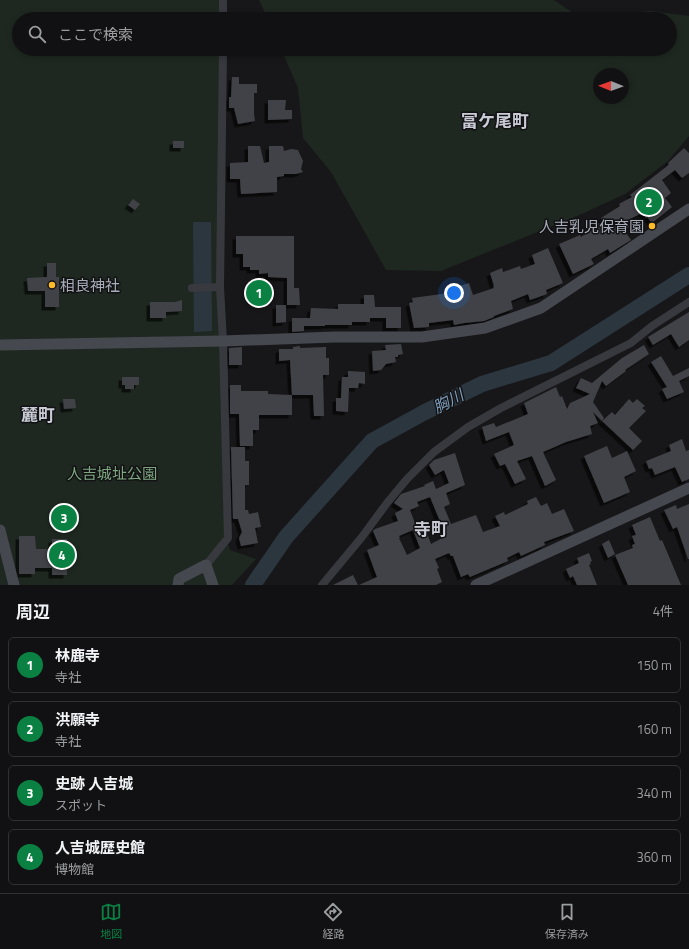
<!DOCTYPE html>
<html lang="ja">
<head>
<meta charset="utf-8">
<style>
  body { margin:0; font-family:"Titillium Web","Noto Sans JP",sans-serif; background:#1e1f21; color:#f1f3f6 }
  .compass { position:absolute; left:593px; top:68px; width:36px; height:36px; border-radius:50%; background:#111113; box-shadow:0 2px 6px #0003; rotate:271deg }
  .you { position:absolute; left:454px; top:293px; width:14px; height:14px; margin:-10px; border:3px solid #fff; border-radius:50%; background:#1a73e8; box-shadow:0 0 0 6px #1a73e833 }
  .badge { display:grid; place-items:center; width:26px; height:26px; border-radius:50%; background:#0b8043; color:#fff; font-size:13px; font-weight:700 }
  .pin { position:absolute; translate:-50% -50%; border:2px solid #fff; box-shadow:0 1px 4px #0006 }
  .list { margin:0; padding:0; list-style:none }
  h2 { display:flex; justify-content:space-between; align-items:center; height:52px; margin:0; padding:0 16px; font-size:17px }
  h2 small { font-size:13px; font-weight:400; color:#9c9da0 }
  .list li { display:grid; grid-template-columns:26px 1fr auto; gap:12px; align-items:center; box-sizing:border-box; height:56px; margin:0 8px 8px; padding:0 8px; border:1px solid #303133; border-radius:6px }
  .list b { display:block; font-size:15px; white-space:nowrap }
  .list p { margin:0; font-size:13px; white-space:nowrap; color:#9c9da0 }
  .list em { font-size:13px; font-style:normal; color:#9c9da0 }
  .icon { flex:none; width:22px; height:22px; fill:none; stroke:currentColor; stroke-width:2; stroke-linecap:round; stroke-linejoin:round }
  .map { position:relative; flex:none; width:689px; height:585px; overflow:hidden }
  .search { position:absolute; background:#111113; box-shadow:0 2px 6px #0003; left:12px; right:12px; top:12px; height:44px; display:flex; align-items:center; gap:10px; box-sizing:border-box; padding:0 14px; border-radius:22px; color:#9c9da0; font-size:15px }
  .sheet { height:308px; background:#111113 }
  nav { display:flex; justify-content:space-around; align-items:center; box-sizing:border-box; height:56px; border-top:1px solid #303133; background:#111113; font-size:11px; color:#9c9da0 }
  nav a { display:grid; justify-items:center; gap:2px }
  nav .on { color:#0b8043 }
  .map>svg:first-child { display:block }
</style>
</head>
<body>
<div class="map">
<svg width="689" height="585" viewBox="0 0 689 585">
  <defs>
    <filter id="shadow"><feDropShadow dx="-3.5" dy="3.5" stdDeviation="0" flood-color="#0009"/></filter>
  </defs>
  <rect width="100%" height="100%" fill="#171719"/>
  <!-- green -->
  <g fill="#1e2820" fill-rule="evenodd">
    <polygon points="0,0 220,0 220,19 19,19 19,49 220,49 226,537 230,550 256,559 232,585 0,585"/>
    <path d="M 259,0 L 554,0 L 579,17 L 650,11 L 689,16 L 689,136 L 668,161 L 625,194 L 577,216 L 441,271 L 386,270 L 331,172 L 303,138 L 298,88 L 281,49 L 670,49 L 670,19 L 268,19 ZM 599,74 L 623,74 L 623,98 L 599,98 Z"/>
  </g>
  <!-- water -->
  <polygon fill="#2c363f" points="193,222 211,222 212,331 194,332"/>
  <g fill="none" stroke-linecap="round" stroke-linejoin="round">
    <!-- river -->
    <polyline stroke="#2c363f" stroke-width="16" points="253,585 286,537 372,441 425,412 482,384 551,363 689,275"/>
  </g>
  <!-- building -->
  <g fill="#414246" fill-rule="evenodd" filter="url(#shadow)">
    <polygon points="232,77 239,77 239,84 257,84 257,93 254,93 254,114 255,121 238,124 234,108 229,108 229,97 231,97"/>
    <polygon points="268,100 286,100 285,110 292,110 292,119 268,120"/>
    <rect x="173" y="141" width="11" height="7"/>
    <polygon points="248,146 260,146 264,163 269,162 269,146 283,146 284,151 291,149 298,150 303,161 301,169 303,172 296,174 284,174 284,176 277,177 277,192 241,194 240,179 230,179 230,163 248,162"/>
    <polygon points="684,148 689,153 689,173 682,178 675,170 662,180 671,193 665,198 672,207 652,223 647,217 646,218 642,213 626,221 629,227 624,230 631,240 610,253 608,249 591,259 594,264 573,274 559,244 580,235 581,237 593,229 593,227 603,221 601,218 620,206 619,204 632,197 630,195 666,167 669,164 668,163"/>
    <polygon points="133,199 140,204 135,210 128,205"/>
    <polygon points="236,236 294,236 294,288 299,288 300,305 287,305 287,278 268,277 268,273 259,274 259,270 250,270 250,267 243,267 243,254 236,254"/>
    <polygon points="548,248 563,283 546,290 547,294 530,300 528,294 511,301 513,309 494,316 494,317 484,321 464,323 454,325 453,320 429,323 429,327 414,328 409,303 413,302 412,298 449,293 448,292 454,290 454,288 469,283 473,295 494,288 493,286 494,286 490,273 502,268 503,272 520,266 521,269 535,264 532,255"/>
    <polygon points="47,263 56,263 56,277 59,277 59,307 45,307 45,291 28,291 27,278 47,277"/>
    <polygon points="364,295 374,295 375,307 401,307 401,328 386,328 386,318 370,318 370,322 352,322 352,325 325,325 325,326 304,326 304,331 292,332 292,318 310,318 311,308 338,309 338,304 364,304"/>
    <polygon points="182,300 182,311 166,312 166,318 150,318 150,302 175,302"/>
    <polygon points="276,305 286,305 286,322 276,323"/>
    <polygon points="689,312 689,340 679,347 671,334 653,345 648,337"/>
    <polygon points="401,344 403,354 398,355 398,357 395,357 396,362 386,364 381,370 373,371 372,351 386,350 385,345"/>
    <polygon points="644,345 649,354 625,370 626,371 606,386 602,381 593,402 604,418 602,421 593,412 598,423 590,426 592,434 566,442 543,452 556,480 545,486 532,456 517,461 526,479 515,484 505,464 500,466 494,454 514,445 509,432 486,441 482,427 494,423 496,427 528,414 524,403 556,387 560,397 562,396 567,409 570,403 590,394 576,388 581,378 592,383 622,358"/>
    <polygon points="300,346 300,348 326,347 326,358 329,358 329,375 323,375 324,416 314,416 313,395 292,395 292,415 259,415 259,430 253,430 253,446 240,446 239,414 230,414 230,385 241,385 241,391 268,391 268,394 292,395 290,360 279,361 279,349 293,349 293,347"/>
    <polygon points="242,347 242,365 229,365 229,348"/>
    <polygon points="661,356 673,376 689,368 689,376 679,381 684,392 667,399 662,389 667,387 651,362"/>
    <polygon points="348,371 365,372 365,384 359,383 358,388 349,388 348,412 336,411 336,398 341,398 342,377 348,377"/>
    <polygon points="122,377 139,377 139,385 134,385 134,389 125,389 125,385 122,385"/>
    <polygon points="63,399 75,399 76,408 64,409"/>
    <polygon points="629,399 633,403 637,399 645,406 642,408 646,411 629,428 642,441 633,450 602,421 612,412 615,415"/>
    <polygon points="682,439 686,451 689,450 689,479 682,482 675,467 655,475 652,468 649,469 646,461 671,451 669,445"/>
    <polygon points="607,446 612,458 627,451 636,471 624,477 630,492 604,503 584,456"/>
    <polygon points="231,447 245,447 245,461 249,461 249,485 245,485 245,510 248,510 249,514 258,512 261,527 255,528 258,543 241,546 239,538 242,532 238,519 233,519"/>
    <path d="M 455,453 L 465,485 L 446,493 L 450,504 L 444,507 L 451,524 L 476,515 L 483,532 L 500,526 L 495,516 L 504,512 L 505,515 L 528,504 L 527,501 L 536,497 L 541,506 L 547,503 L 552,514 L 564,509 L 574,531 L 544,542 L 545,545 L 521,556 L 519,552 L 507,558 L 508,561 L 470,577 L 468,574 L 461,577 L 453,556 L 451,556 L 449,553 L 435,559 L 439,568 L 437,569 L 442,582 L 436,585 L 359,585 L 377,577 L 367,550 L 379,545 L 373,531 L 375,529 L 398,521 L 395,513 L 403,509 L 394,503 L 401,494 L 425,486 L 424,485 L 433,481 L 436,489 L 449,483 L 444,470 L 435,475 L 429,465 L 434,460 ZM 430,497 L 446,536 L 431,544 L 425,528 L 421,530 L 419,525 L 416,526 L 410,510 L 419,506 L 417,502 ZM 413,530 L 420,548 L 407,555 L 399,538 L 400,538 L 399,536 Z"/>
    <polygon points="689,504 689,559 688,559 677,527 673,529 664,510 676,505 677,509"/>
    <polygon points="650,517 660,541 662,540 681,585 628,585 615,555 633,548 632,545 635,544 632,536 636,535 632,525"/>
    <polygon points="19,536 35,536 36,549 52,549 52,539 67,539 67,547 71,547 71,557 67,557 67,575 52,575 52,568 35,568 35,574 19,574"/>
    <polygon points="609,540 615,554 608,558 602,544"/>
    <polygon points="589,553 592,561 590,562 591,564 589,565 597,585 577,585 573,576 570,578 566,569 579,563 577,558"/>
    <polygon points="353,575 358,585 333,585"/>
  </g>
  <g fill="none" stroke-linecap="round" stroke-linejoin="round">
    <!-- street -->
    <g stroke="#38393f" stroke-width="8">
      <polyline points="223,19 223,0"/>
      <polyline points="192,288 220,287"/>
      <polyline points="206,565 228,538 223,341 220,287 223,49"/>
      <polyline points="322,585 362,537 387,503 407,479 434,452 468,427 501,408 631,343 652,326 689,302"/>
    </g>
    <!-- secondary -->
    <g stroke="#45484f" stroke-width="11">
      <polyline points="0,345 223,341 335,337 422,337 485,328 541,308 689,209"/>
      <polyline points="0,530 14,585"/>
      <polyline points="178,585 179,579 206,565 213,585"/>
      <polyline points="476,585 689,488"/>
    </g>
  </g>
  <!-- markers -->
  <g fill="#ffbc29" stroke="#121214" stroke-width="1.5">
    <circle cx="652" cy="226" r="4"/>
    <circle cx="52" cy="285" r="4"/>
  </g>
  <g text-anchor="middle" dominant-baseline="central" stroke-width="3" stroke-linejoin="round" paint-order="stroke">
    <!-- poi labels -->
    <g font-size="15" fill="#a8adba" stroke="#121214" text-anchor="end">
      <text x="644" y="226">人吉乳児保育園</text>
      <text x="60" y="285" text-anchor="start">相良神社</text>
    </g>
    <!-- park labels -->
    <g font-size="15" fill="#7ea781" stroke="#121214">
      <text x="112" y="473">人吉城址公園</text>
    </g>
    <!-- water labels -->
    <g font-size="16" font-style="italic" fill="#7c9bb8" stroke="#121214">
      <text transform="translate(448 401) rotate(-28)">胸川</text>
    </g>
    <!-- quarter labels -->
    <g font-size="17" font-weight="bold" fill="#c9ccd6" stroke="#121214">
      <text x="495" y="121">富ケ尾町</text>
      <text x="38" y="415">麓町</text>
      <text x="431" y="529">寺町</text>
    </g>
  </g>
</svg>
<svg class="compass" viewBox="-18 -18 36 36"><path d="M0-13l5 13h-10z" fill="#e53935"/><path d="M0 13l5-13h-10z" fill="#9c9da0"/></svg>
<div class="you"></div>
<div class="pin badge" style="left:259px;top:293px">1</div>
<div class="pin badge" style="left:649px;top:202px">2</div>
<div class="pin badge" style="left:64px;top:518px">3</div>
<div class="pin badge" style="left:62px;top:555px">4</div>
<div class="search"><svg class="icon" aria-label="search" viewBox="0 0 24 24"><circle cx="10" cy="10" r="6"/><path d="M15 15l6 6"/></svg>ここで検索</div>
</div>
<section class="sheet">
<h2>周辺<small>4件</small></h2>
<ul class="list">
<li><span class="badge">1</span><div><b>林鹿寺</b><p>寺社</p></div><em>150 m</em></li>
<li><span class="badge">2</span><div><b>洪願寺</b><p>寺社</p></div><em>160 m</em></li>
<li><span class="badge">3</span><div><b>史跡 人吉城</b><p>スポット</p></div><em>340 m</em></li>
<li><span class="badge">4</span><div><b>人吉城歴史館</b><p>博物館</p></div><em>360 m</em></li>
</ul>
</section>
<nav>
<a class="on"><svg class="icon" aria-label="map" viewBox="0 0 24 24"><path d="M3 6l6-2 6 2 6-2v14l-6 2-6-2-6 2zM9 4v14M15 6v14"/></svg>地図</a>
<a><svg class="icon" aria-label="directions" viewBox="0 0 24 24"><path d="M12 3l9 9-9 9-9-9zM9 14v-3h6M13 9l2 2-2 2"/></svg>経路</a>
<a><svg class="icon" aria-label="saved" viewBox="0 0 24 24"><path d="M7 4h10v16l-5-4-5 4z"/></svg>保存済み</a>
</nav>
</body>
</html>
